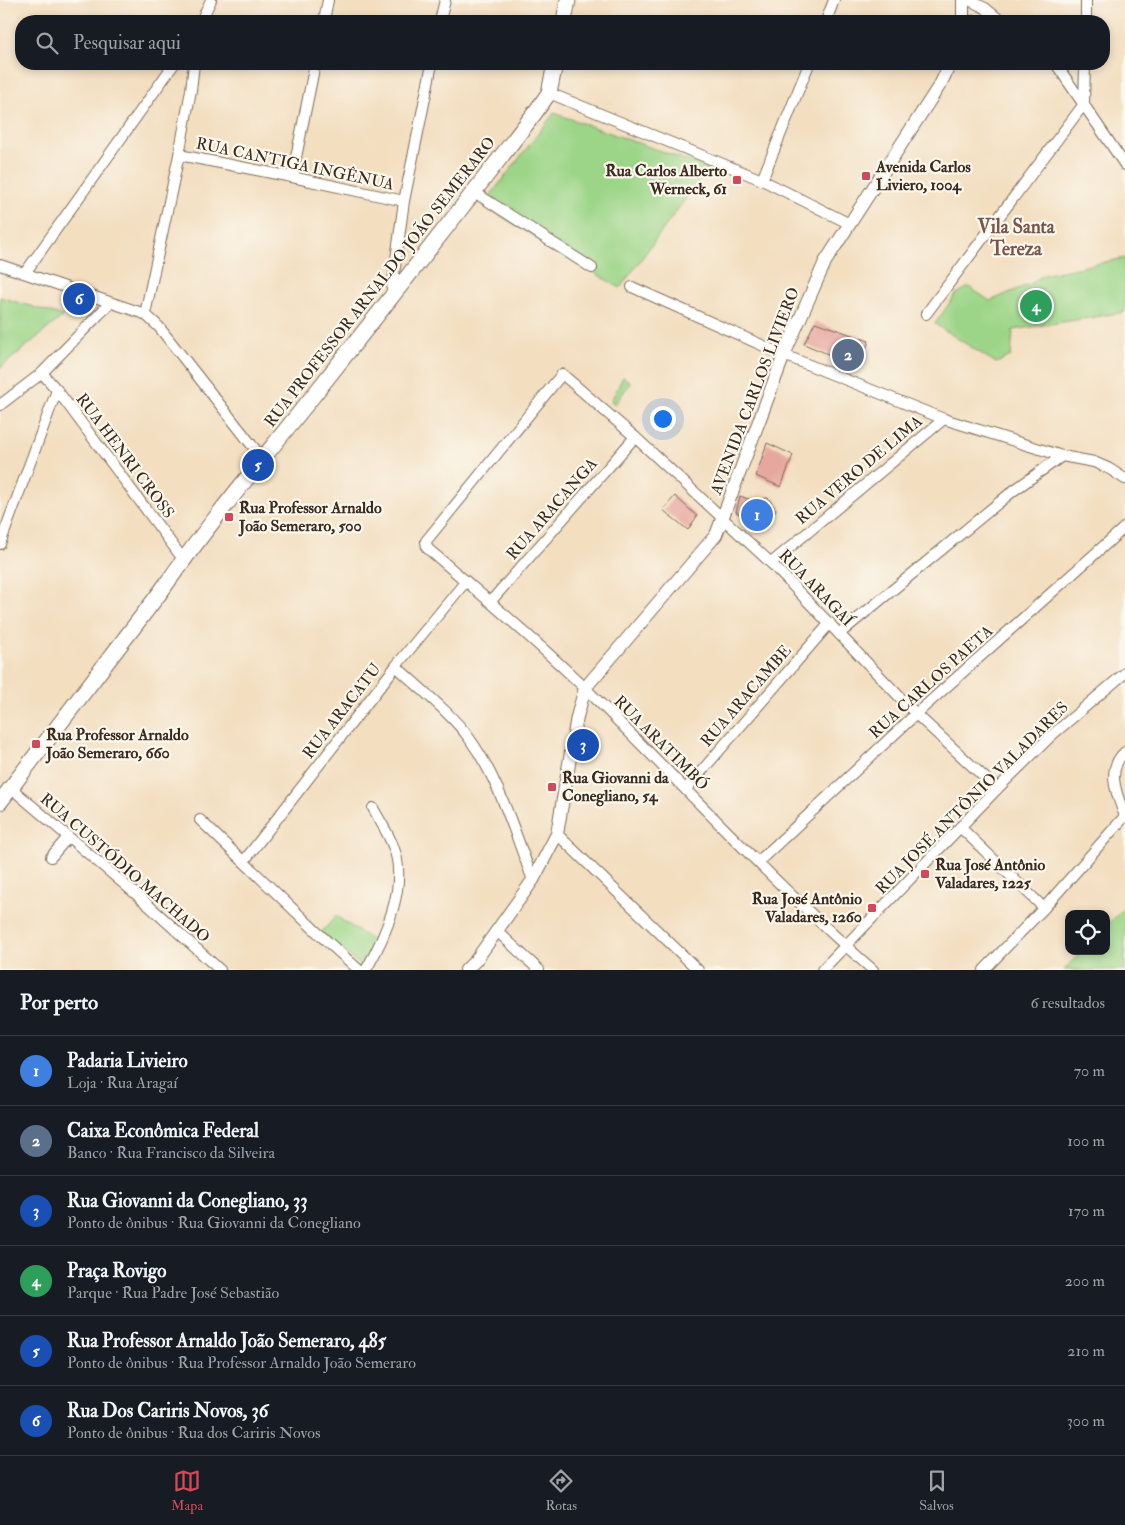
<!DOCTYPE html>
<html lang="pt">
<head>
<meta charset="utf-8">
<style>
  body { margin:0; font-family:"IM FELL Double Pica",serif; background:#242831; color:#f1f3f6 }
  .controls { position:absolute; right:15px; bottom:15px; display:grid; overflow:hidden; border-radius:10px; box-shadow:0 2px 8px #0003 }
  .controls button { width:45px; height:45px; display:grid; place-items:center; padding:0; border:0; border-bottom:1px solid #363941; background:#171b24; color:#f1f3f6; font:25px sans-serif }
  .you { position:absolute; left:662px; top:418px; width:18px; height:18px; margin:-12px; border:4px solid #fff; border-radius:50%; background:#1a73e8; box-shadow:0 0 0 8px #1a73e833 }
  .badge { display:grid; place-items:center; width:32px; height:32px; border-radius:50%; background:#d1495b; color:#fff; font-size:16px; font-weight:700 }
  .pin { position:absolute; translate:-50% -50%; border:2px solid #fff; box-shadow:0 1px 5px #0006 }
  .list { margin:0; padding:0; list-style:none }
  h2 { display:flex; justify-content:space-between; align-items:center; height:65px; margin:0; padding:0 20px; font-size:21px }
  h2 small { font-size:16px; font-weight:400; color:#9ea1a6 }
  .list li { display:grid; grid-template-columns:32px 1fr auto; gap:15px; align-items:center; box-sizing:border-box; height:70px; padding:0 20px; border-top:1px solid #363941 }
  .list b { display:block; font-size:19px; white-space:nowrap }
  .list p { margin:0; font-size:16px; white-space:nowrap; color:#9ea1a6 }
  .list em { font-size:16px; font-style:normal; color:#9ea1a6 }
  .icon { flex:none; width:28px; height:28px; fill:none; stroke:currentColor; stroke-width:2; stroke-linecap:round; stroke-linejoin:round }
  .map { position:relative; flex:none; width:1125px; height:970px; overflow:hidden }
  .search { position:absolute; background:#171b24; box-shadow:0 2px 8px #0003; left:15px; right:15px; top:15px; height:55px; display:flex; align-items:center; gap:12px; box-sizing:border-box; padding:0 18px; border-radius:20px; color:#9ea1a6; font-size:19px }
  .sheet { height:485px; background:#171b24 }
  nav { display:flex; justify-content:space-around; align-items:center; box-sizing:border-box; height:70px; border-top:1px solid #363941; background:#171b24; font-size:14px; color:#9ea1a6 }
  nav a { display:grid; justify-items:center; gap:2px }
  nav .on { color:#d1495b }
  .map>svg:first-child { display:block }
</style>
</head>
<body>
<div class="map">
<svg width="1125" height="970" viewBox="0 0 1125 970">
  <rect width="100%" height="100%" fill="#fbf7ec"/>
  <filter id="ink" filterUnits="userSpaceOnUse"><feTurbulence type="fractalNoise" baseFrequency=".02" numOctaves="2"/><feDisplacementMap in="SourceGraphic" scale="10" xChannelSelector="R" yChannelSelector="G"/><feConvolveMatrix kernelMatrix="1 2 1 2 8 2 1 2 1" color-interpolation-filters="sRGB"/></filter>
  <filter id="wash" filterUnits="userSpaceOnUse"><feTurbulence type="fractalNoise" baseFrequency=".0096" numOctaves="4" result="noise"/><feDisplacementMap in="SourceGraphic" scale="20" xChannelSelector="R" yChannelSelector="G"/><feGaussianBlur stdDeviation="1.12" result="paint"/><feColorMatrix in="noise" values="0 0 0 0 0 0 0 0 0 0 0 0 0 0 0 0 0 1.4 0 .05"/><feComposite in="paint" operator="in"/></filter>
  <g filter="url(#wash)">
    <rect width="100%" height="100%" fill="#f3dec0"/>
    <!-- green -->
    <g fill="#9dd588" stroke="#6c8053">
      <polygon points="554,113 708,168 620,288 483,205"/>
      <polygon points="1125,258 1125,312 1013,330 1011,356 996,363 935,324 956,294 969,287 990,301 1032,283 1043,275"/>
      <polygon points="0,297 63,316 0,368"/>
      <polygon points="623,377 631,382 615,404 611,401"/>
      <polygon points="1125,907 1125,970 1064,970 1082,951 1106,951 1106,926"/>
      <polygon points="336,916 377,944 365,969 321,933"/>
    </g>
    <g id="blocks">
      <!-- building -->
      <g fill="#e6a79f">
        <polygon points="815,322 869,341 859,367 804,344"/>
        <polygon points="767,443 793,455 781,487 756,476"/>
        <polygon points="675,496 697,516 688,530 663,510"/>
        <polygon points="740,496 751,500 768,498 776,509 772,518 764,529 736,512"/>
      </g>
    </g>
  </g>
  <g filter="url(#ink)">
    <use href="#blocks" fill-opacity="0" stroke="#7b6957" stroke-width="1"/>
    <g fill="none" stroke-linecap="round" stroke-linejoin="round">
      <defs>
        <g id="minor">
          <polyline points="969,0 985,8 1001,21"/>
          <polyline points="201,21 211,0"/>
          <polyline points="324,21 328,0"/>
          <polyline points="440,21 445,0"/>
          <polyline points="826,21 834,0"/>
          <polyline points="969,21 975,21"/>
          <polyline points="1086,21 1086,0"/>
          <polyline points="1056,64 1125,165"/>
          <polyline points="549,93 762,180 850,224"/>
          <polyline points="179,155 292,177 404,201"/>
          <polyline points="292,177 315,64"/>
          <polyline points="762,180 809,64"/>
          <polyline points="474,192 592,268"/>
          <polyline points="0,265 145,314 159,327 262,458"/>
          <polyline points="25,273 174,64"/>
          <polyline points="632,287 784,355 944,419 1062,456 1094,462 1108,468 1125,479"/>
          <polyline points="391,296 404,201 432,64"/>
          <polyline points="145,314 179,155 191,90 194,64"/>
          <polyline points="926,314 1084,104 1085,64"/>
          <polyline points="42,373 57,390 183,559"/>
          <polyline points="0,405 42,373 110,303"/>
          <polyline points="0,544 57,390"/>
          <polyline points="771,563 944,419"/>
          <polyline points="491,601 635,437"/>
          <polyline points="839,634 1013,491 1062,456"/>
          <path d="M 396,666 C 419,688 451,713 469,738 C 500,781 514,832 533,880"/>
          <polyline points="11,788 137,895 220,970"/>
          <polyline points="686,789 830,623"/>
          <path d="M 1125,816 C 1117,795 1105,770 1125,752"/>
          <polyline points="200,820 319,934 359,970"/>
          <polyline points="960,827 1044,908"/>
          <polyline points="557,834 698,970"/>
          <polyline points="51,857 68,837"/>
          <polyline points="244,861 396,666 466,581"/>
          <polyline points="759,861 916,714 1125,527"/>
          <polyline points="497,931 539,970"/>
          <path d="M 366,970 C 385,937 409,884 393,846 C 388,833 380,821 373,808"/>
          <polyline points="822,970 997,789 1052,735 1125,673"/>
          <path d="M 873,970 C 772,882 681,783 586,689 C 535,640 481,594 427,548 L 426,541 L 562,374 L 635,437 L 771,563 L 916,714 L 997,789"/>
          <polyline points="984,970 1044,908 1125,816"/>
        </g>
        <g id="tertiary">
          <polyline points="963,21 963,0"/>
          <polyline points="466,970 476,960 533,880 557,834 577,717 585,688 716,535 784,355 825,262 941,83 950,64"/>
        </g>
        <g id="secondary">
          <polyline points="564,21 568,0"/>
          <path d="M 0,802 L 162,590 C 209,523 262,460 313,396 C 387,303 461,209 534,114 L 549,93 L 555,64"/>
        </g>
      </defs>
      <!-- minor casing -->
      <use href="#minor" stroke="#7b6957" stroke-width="12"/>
      <!-- tertiary casing -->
      <use href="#tertiary" stroke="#7b6957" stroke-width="14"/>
      <!-- secondary casing -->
      <use href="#secondary" stroke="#7b6957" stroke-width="17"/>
      <!-- minor -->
      <use href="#minor" stroke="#fff" stroke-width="10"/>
      <!-- tertiary -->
      <use href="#tertiary" stroke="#fff" stroke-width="12"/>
      <!-- secondary -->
      <use href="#secondary" stroke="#fff" stroke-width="15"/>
    </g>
  </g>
  <!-- markers -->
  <g fill="#d1495b" stroke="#fbf7ec" stroke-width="2">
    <rect x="861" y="171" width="10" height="10" rx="2.5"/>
    <rect x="732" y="175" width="10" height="10" rx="2.5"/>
    <rect x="224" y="512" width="10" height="10" rx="2.5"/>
    <rect x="31" y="739" width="10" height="10" rx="2.5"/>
    <rect x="547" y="782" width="10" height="10" rx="2.5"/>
    <rect x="920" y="869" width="10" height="10" rx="2.5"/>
    <rect x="867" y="903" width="10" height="10" rx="2.5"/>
  </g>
  <g text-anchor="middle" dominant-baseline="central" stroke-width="4.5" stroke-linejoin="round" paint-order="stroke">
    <!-- street labels -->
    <g font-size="16" fill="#3b2a1e" stroke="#fbf7ec">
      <text transform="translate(295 164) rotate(12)">RUA CANTIGA INGÊNUA</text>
      <text transform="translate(380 282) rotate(-52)">RUA PROFESSOR ARNALDO JOÃO SEMERARO</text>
      <text transform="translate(755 391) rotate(-69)">AVENIDA CARLOS LIVIERO</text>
      <text transform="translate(125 456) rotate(53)">RUA HENRI CROSS</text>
      <text transform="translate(859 470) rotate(-40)">RUA VERO DE LIMA</text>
      <text transform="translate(552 509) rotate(-49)">RUA ARACANGA</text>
      <text transform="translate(816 588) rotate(46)">RUA ARAGAÍ</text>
      <text transform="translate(931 682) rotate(-42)">RUA CARLOS PAETA</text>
      <text transform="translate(746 696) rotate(-49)">RUA ARACAMBE</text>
      <text transform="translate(342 711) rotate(-52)">RUA ARACATU</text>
      <text transform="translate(661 743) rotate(45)">RUA ARATIMBÓ</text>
      <text transform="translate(972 798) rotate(-45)">RUA JOSÉ ANTÔNIO VALADARES</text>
      <text transform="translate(125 868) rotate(41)">RUA CUSTÓDIO MACHADO</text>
    </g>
    <!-- poi labels -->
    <g font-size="16" font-weight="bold" fill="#3b2a1e" stroke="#fbf7ec" text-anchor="start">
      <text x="876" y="167">Avenida Carlos<tspan x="876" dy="18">Liviero, 1004</tspan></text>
      <text x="727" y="171" text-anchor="end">Rua Carlos Alberto<tspan x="727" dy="18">Werneck, 61</tspan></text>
      <text x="239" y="508">Rua Professor Arnaldo<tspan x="239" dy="18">João Semeraro, 500</tspan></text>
      <text x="46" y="735">Rua Professor Arnaldo<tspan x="46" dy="18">João Semeraro, 660</tspan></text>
      <text x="562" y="778">Rua Giovanni da<tspan x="562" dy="18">Conegliano, 54</tspan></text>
      <text x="935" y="865">Rua José Antônio<tspan x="935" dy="18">Valadares, 1225</tspan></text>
      <text x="862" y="899" text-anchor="end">Rua José Antônio<tspan x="862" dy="18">Valadares, 1260</tspan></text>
    </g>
    <!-- quarter labels -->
    <g font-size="19" font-weight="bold" fill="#77564b" stroke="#fbf7ec">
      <text x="1016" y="227">Vila Santa<tspan x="1016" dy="22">Tereza</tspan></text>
    </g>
  </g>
</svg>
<div class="controls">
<button><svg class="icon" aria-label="locate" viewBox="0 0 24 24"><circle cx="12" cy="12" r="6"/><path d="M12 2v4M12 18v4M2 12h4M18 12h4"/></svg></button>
</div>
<div class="you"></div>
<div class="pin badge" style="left:757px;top:515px;background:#3f7fe0">1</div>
<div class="pin badge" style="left:848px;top:355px;background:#5c6f8a">2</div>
<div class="pin badge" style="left:583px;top:745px;background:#1a4fb4">3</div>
<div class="pin badge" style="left:1036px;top:306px;background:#2e9e5b">4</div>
<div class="pin badge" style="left:258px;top:465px;background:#1a4fb4">5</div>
<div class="pin badge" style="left:79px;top:299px;background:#1a4fb4">6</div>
<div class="search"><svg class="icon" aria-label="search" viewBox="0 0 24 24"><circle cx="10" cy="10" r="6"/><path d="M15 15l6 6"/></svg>Pesquisar aqui</div>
</div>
<section class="sheet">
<h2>Por perto<small>6 resultados</small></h2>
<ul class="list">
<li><span class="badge" style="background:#3f7fe0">1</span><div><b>Padaria Livieiro</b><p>Loja · Rua Aragaí</p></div><em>70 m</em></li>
<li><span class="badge" style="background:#5c6f8a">2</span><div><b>Caixa Econômica Federal</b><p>Banco · Rua Francisco da Silveira</p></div><em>100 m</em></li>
<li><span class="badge" style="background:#1a4fb4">3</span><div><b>Rua Giovanni da Conegliano, 33</b><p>Ponto de ônibus · Rua Giovanni da Conegliano</p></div><em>170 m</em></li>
<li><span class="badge" style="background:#2e9e5b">4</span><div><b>Praça Rovigo</b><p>Parque · Rua Padre José Sebastião</p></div><em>200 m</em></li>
<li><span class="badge" style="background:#1a4fb4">5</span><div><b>Rua Professor Arnaldo João Semeraro, 485</b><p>Ponto de ônibus · Rua Professor Arnaldo João Semeraro</p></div><em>210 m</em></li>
<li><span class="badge" style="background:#1a4fb4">6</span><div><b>Rua Dos Cariris Novos, 36</b><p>Ponto de ônibus · Rua dos Cariris Novos</p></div><em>300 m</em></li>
</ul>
</section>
<nav>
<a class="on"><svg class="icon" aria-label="map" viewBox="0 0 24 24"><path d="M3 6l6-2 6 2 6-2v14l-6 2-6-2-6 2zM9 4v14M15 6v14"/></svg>Mapa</a>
<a><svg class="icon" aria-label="directions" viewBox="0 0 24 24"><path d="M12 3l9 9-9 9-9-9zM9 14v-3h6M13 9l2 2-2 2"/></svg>Rotas</a>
<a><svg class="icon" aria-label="saved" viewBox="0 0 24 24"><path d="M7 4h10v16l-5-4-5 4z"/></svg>Salvos</a>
</nav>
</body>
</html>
